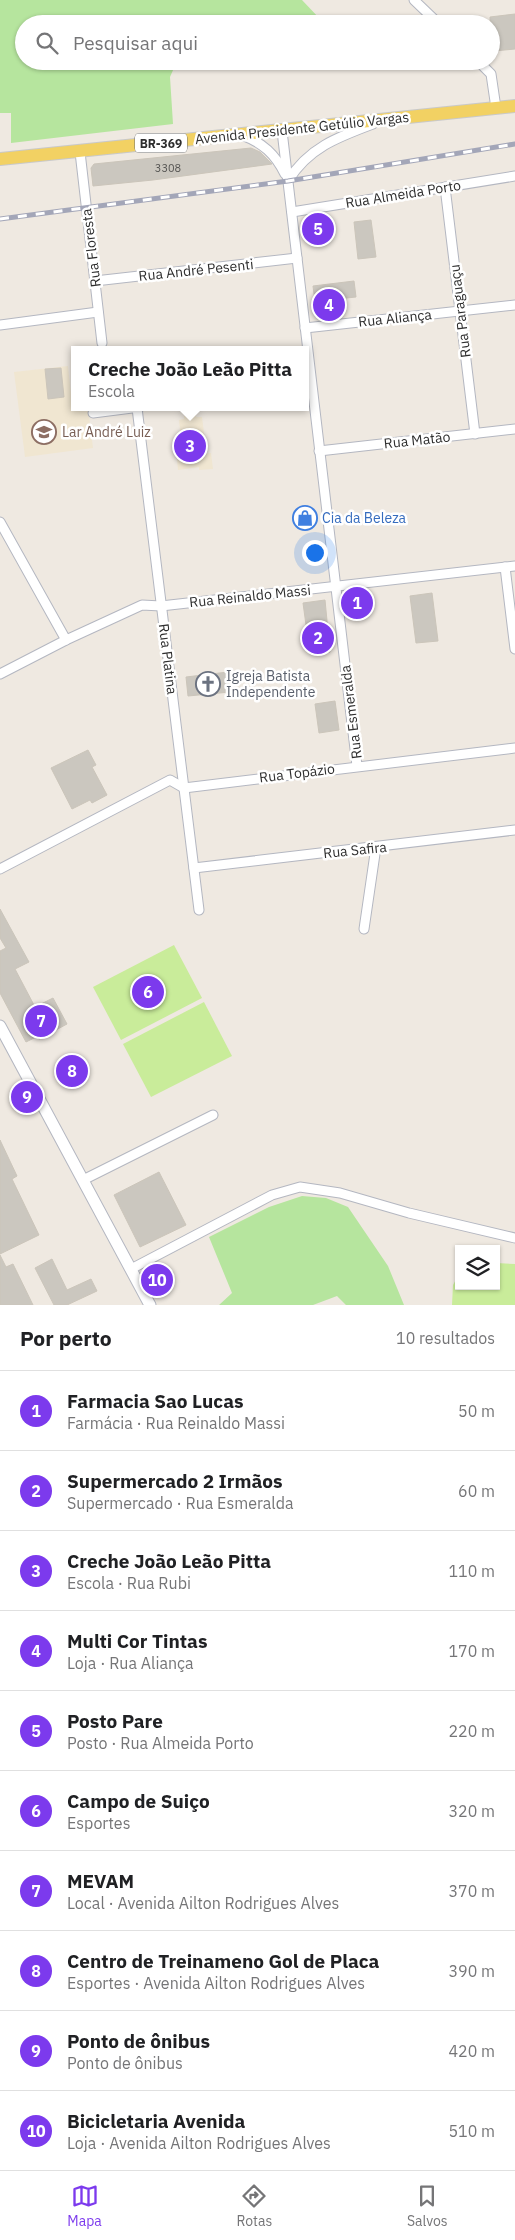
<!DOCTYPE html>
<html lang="pt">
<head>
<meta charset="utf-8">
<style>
  body { margin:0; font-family:"IBM Plex Sans",sans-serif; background:#f6f6f6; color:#202124 }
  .controls { position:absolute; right:15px; bottom:15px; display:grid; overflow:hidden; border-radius:0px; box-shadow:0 1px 4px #0004 }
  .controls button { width:45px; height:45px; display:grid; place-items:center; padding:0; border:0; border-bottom:1px solid #e0e0e0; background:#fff; color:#202124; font:25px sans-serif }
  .you { position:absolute; left:314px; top:552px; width:18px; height:18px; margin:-12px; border:4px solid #fff; border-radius:50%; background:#1a73e8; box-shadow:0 0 0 8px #1a73e833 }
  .badge { display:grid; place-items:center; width:32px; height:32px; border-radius:50%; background:#7c3aed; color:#fff; font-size:16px; font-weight:700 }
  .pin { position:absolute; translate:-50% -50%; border:2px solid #fff; box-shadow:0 1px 5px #0006 }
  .popup { position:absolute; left:71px; top:346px; width:238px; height:65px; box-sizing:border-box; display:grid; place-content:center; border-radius:0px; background:#fff; filter:drop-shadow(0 1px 4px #0005); font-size:16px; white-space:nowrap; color:#757577 }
  .popup b { font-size:19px; color:#202124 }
  .popup::after { content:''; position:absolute; left:50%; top:100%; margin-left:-10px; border:10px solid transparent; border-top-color:#fff }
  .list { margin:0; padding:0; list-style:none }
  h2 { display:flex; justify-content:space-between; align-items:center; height:65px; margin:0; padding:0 20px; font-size:21px }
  h2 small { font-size:16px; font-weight:400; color:#757577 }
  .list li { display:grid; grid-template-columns:32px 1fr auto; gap:15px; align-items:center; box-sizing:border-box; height:80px; padding:0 20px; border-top:1px solid #e0e0e0 }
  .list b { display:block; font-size:19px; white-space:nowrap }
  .list p { margin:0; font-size:16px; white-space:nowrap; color:#757577 }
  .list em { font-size:16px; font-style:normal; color:#757577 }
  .icon { flex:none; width:28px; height:28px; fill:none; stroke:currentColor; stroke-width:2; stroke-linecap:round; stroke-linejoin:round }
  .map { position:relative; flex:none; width:515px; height:1305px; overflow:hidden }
  .search { position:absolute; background:#fff; box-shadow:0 1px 4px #0004; left:15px; right:15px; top:15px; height:55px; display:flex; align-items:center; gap:12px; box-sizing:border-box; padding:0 18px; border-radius:28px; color:#757577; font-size:19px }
  .sheet { height:865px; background:#fff }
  nav { display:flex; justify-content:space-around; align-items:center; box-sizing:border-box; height:70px; border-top:1px solid #e0e0e0; background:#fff; font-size:14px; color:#757577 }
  nav a { display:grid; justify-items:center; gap:2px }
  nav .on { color:#7c3aed }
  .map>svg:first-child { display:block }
</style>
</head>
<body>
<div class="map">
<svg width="515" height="1305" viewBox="0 0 515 1305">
  <rect width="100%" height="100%" fill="#efe9e1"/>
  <!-- education -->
  <g fill="#f0e6d1">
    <polygon points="68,366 71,394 75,394 75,407 88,407 93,448 25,457 14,372"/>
    <polygon points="196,414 196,417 202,417 205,441 197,442 199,454 211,453 213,469 199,470 199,467 178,470 176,450 182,449 179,420 184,419 184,416"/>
  </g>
  <!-- green -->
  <g fill="#b6e59e">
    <polygon points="0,0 302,0 320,19 320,24 214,22 211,24 24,24 24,61 177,61 170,77 173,124 11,143 11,113 0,113"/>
    <polygon points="302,1196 326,1198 348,1207 388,1266 404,1305 346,1305 337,1296 313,1305 219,1305 232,1293 209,1237 269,1207"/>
  </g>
  <!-- pitch -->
  <g fill="#c9ec9a">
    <polygon points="174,945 202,998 121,1040 93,987"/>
    <polygon points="204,1002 232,1056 151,1097 123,1044"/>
    <polygon points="496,1263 515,1264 515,1305 452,1305 453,1285 459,1274 459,1286 496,1286"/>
  </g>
  <!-- building -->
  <g fill="#cbc7bf" stroke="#cbc5ba">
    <polygon points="515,14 515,49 494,51 493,42 491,42 490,17"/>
    <polygon points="251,148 260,152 272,164 153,180 93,186 91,168 94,164"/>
    <polygon points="371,220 376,257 358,259 354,222"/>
    <polygon points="324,221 326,236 311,238 309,223"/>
    <polygon points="354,281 356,297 337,299 338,308 320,310 319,301 315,302 313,286"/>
    <polygon points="61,368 64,397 48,399 45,369"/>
    <polygon points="308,514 312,522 294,524 293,516"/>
    <polygon points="432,593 438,641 416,643 410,596"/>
    <polygon points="366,596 368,605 348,608 349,598"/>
    <polygon points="325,600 330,652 310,654 303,603"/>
    <polygon points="228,672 230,692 188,696 186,677"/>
    <polygon points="335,701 339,730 319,733 315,704"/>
    <polygon points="88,750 96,765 92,767 107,795 92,803 90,800 72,809 51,768"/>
    <polygon points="0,909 29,962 15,969 35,1007 53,998 67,1024 39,1039 38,1036 26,1042 0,993 0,951 6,948 0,938"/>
    <polygon points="0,1140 17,1176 12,1179 39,1235 0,1254"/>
    <polygon points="159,1172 186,1225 140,1247 114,1195"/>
    <polygon points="0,1255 6,1267 13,1264 33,1305 0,1305"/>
    <polygon points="52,1259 67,1290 91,1279 97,1291 67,1305 54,1305 35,1268"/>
    <polygon points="160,1268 169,1285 155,1292 146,1274"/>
  </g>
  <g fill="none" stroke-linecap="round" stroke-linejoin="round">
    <defs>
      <g id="minor">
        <polyline points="414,0 439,24"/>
        <polyline points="478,61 491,74 496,108"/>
        <polyline points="282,131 357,766"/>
        <path d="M 242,135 C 263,143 275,154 285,174"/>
        <polyline points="80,152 102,343"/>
        <path d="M 288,181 C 308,148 338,137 373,124"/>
        <polyline points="445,187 475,434"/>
        <polyline points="292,212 515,176"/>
        <polyline points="95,281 297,258"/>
        <polyline points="0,325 98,312"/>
        <polyline points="305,328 515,305"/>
        <polyline points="137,408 199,910"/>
        <polyline points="93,413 140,407"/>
        <polyline points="319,451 515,429"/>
        <polyline points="0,522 66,640"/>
        <polyline points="505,567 515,649"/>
        <polyline points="0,674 66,640 142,605 161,606 515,566"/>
        <polyline points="194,868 515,830"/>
        <polyline points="0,869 170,780 184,788 515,748"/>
        <polyline points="364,929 376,847"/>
        <polyline points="83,1180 213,1115"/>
        <polyline points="131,1269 272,1195 300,1187 340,1193 409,1213 515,1238"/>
      </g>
      <polyline id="secondary" points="0,1026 150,1305"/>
      <polyline id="primary" points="0,159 515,106"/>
    </defs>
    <!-- minor casing -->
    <use href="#minor" stroke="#b4b7c1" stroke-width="11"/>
    <!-- secondary casing -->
    <use href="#secondary" stroke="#b4b7c1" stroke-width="13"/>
    <!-- primary casing -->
    <use href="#primary" stroke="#c9c9c9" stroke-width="14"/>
    <!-- minor -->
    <use href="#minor" stroke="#fff" stroke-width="9"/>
    <!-- secondary -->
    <use href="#secondary" stroke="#fff" stroke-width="11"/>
    <!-- primary -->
    <use href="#primary" stroke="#f2d163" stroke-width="12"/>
    <defs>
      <polyline id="rail" points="0,219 288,181 515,144"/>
    </defs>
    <!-- rail casing -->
    <use href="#rail" stroke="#a3a6b8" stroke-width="5"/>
    <!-- rail -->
    <use href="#rail" stroke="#fff" stroke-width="3" stroke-dasharray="9" stroke-linecap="butt"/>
  </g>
  <!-- icons -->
  <defs>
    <symbol id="school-ring" viewBox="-11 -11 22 22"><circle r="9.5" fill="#fff" stroke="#8d6e63" stroke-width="1.5"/><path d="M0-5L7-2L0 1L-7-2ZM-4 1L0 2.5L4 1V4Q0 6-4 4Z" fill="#8d6e63"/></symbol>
    <symbol id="shop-ring" viewBox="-11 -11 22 22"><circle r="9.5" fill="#fff" stroke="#3f7fe0" stroke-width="1.5"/><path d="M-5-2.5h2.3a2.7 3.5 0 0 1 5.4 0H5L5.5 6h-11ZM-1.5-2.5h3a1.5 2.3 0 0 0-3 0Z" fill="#3f7fe0"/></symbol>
    <symbol id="church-ring" viewBox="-11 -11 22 22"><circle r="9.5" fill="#fff" stroke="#6b7280" stroke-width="1.5"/><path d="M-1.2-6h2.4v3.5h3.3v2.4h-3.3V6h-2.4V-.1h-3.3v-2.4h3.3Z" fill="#6b7280"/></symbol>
  </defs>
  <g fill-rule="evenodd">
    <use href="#school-ring" x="30" y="418" width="28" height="28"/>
    <use href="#shop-ring" x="291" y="504" width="28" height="28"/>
    <use href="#church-ring" x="194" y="670" width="28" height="28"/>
  </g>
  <g text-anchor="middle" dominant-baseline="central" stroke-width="5" stroke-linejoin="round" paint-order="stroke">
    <!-- number labels -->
    <g font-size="11" fill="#555452">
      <text x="168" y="168">3308</text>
    </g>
    <!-- shield labels -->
    <rect fill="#fff" stroke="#6d6d6d" stroke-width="1" x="135" y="133.5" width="52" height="19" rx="4"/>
    <g font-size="12" font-weight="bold" fill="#2e2e2e">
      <text x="161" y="143">BR-369</text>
    </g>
    <!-- street labels -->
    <g font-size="14" fill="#2e2e2e" stroke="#fff">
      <text transform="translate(302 128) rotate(-6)">Avenida Presidente Getúlio Vargas</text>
      <text transform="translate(403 194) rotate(-9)">Rua Almeida Porto</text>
      <text transform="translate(91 248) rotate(-97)">Rua Floresta</text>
      <text transform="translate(196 270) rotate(-6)">Rua André Pesenti</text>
      <text transform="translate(460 311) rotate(-97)">Rua Paraguaçu</text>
      <text transform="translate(395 318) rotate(-6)">Rua Aliança</text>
      <text transform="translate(417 440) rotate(-6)">Rua Matão</text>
      <text transform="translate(250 596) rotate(-6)">Rua Reinaldo Massi</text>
      <text transform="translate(168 659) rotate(83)">Rua Platina</text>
      <text transform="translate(351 712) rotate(-97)">Rua Esmeralda</text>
      <text transform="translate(297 773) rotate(-7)">Rua Topázio</text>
      <text transform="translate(355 850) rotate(-6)">Rua Safira</text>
    </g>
    <!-- education labels -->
    <g font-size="14" fill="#785e54" stroke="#fff" text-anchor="start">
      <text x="62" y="432">Lar André Luiz</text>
    </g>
    <!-- shop labels -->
    <g font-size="14" fill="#366cbe" stroke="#fff" text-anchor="start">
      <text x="322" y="518">Cia da Beleza</text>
    </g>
    <!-- worship labels -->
    <g font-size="14" fill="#5b616d" stroke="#fff" text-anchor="start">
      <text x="226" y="676">Igreja Batista<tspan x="226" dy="16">Independente</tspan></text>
    </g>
  </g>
</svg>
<div class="controls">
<button><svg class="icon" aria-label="layers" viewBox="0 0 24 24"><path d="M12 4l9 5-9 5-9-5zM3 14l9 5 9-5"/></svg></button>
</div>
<div class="you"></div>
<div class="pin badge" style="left:357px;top:603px">1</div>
<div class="pin badge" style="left:318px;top:638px">2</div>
<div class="pin badge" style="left:190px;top:446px">3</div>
<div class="popup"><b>Creche João Leão Pitta</b>Escola</div>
<div class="pin badge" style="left:329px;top:305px">4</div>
<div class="pin badge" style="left:318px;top:229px">5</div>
<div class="pin badge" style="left:148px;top:992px">6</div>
<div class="pin badge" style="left:41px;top:1021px">7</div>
<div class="pin badge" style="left:72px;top:1071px">8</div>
<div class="pin badge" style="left:27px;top:1097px">9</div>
<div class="pin badge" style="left:157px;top:1280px">10</div>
<div class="search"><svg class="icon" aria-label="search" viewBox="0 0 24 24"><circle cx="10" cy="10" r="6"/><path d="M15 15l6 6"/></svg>Pesquisar aqui</div>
</div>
<section class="sheet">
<h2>Por perto<small>10 resultados</small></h2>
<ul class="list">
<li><span class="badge">1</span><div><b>Farmacia Sao Lucas</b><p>Farmácia · Rua Reinaldo Massi</p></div><em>50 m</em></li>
<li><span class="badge">2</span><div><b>Supermercado 2 Irmãos</b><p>Supermercado · Rua Esmeralda</p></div><em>60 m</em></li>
<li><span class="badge">3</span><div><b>Creche João Leão Pitta</b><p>Escola · Rua Rubi</p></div><em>110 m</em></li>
<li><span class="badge">4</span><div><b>Multi Cor Tintas</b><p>Loja · Rua Aliança</p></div><em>170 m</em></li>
<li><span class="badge">5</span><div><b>Posto Pare</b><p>Posto · Rua Almeida Porto</p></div><em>220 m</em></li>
<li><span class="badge">6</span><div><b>Campo de Suiço</b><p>Esportes</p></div><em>320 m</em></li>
<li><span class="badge">7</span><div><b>MEVAM</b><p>Local · Avenida Ailton Rodrigues Alves</p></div><em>370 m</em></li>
<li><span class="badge">8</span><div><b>Centro de Treinameno Gol de Placa</b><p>Esportes · Avenida Ailton Rodrigues Alves</p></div><em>390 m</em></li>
<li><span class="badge">9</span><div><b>Ponto de ônibus</b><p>Ponto de ônibus</p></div><em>420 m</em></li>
<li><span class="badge">10</span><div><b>Bicicletaria Avenida</b><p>Loja · Avenida Ailton Rodrigues Alves</p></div><em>510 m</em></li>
</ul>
</section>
<nav>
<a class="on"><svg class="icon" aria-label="map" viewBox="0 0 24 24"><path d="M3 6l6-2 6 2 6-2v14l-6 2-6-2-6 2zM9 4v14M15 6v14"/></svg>Mapa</a>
<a><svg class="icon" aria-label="directions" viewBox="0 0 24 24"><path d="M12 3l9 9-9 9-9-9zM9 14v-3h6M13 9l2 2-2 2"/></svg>Rotas</a>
<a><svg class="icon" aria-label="saved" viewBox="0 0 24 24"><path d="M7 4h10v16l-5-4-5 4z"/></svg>Salvos</a>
</nav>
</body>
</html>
